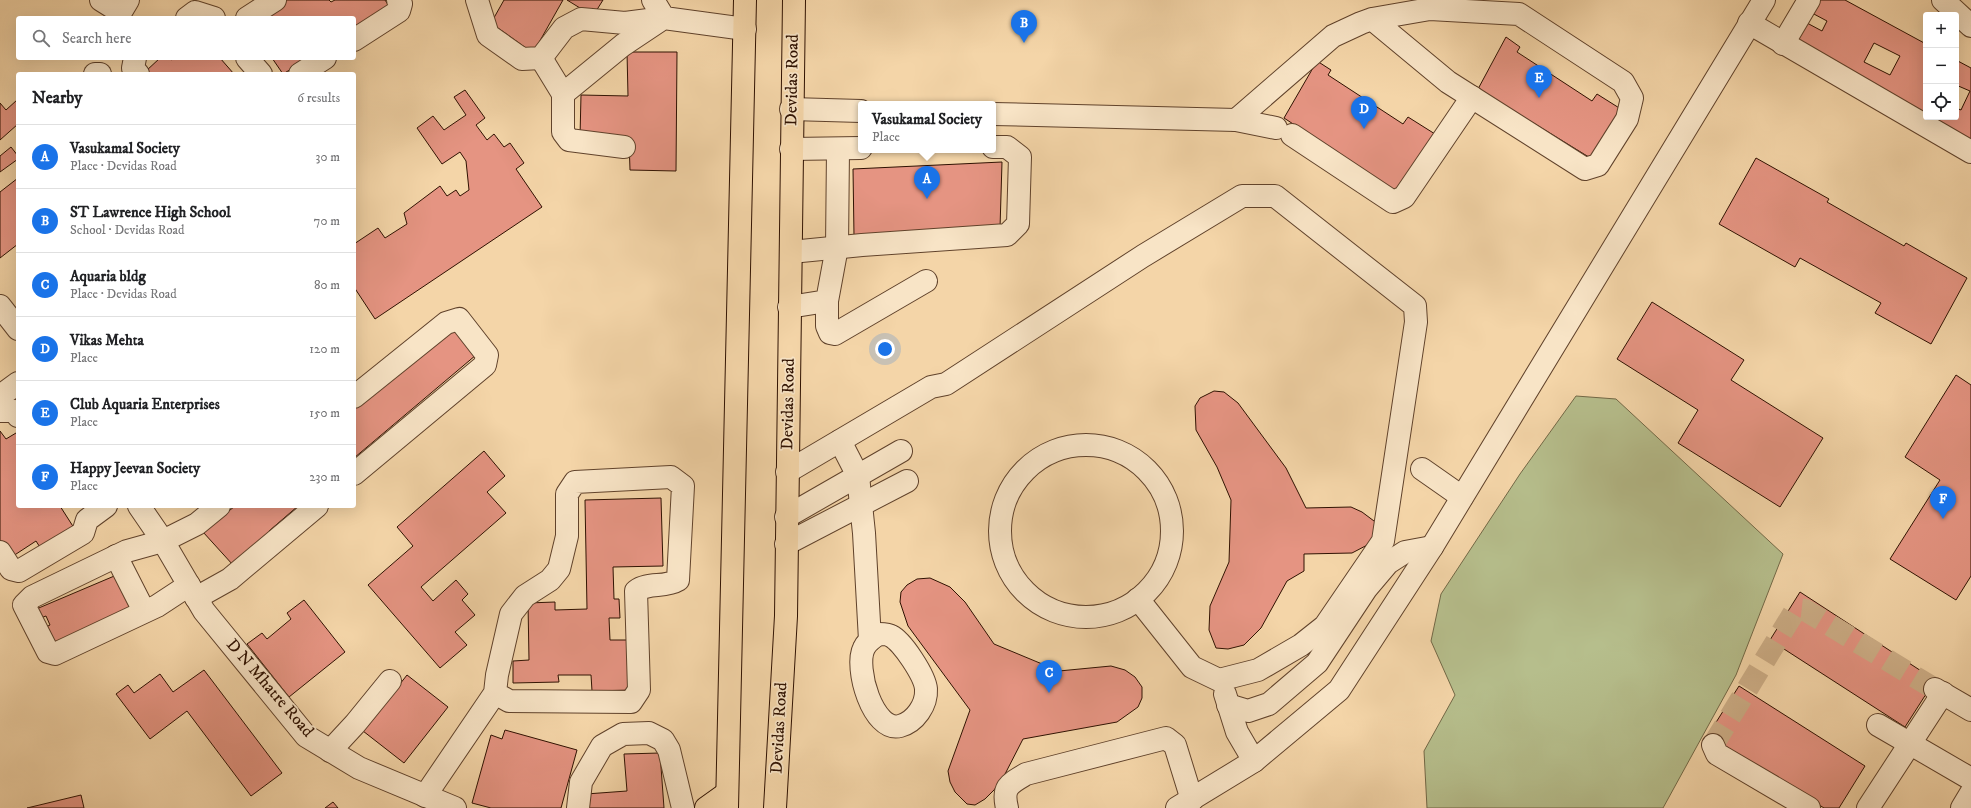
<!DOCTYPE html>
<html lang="en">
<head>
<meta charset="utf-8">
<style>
  body { margin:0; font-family:"IM FELL DW Pica",serif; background:#f6f6f6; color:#202124 }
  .controls { position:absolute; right:12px; top:12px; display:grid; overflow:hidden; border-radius:4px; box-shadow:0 4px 16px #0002 }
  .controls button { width:36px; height:36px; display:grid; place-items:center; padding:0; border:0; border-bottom:1px solid #e0e0e0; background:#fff; color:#202124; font:20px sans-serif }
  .you { position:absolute; left:885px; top:349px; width:14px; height:14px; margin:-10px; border:3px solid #fff; border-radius:50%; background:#1a73e8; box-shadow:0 0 0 6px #1a73e833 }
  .badge { display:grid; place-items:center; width:26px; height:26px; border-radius:50%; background:#1a73e8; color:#fff; font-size:13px; font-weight:700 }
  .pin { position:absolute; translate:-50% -33px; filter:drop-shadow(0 1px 2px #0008) }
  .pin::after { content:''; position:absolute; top:21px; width:14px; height:12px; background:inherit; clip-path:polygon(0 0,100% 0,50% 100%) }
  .popup { position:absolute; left:858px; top:101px; width:138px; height:52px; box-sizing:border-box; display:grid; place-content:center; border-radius:4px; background:#fff; filter:drop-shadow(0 1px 3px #0005); font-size:13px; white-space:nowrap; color:#757577 }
  .popup b { font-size:15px; color:#202124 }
  .popup::after { content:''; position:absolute; left:50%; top:100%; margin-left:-8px; border:8px solid transparent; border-top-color:#fff }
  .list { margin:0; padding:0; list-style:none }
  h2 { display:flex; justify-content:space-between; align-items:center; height:52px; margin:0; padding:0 16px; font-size:17px }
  h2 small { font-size:13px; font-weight:400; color:#757577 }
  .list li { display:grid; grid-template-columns:26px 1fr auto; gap:12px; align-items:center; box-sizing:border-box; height:64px; padding:0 16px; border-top:1px solid #e0e0e0 }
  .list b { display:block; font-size:15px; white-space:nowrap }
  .list p { margin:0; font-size:13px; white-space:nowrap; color:#757577 }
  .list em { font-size:13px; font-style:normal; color:#757577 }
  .icon { flex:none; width:22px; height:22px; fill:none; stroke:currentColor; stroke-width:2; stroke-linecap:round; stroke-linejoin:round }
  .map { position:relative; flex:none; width:1971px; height:808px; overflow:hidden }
  .search { position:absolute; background:#fff; box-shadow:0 4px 16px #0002; left:16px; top:16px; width:340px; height:44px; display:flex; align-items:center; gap:10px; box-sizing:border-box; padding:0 14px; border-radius:4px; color:#757577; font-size:15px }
  .panel { position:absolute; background:#fff; box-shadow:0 4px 16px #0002; left:16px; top:72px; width:340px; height:436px; border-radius:4px }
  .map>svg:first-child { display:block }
</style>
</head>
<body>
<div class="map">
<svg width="1971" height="808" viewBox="0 0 1971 808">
  <rect width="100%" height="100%" fill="#f4d5a8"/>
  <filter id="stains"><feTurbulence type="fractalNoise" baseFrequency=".005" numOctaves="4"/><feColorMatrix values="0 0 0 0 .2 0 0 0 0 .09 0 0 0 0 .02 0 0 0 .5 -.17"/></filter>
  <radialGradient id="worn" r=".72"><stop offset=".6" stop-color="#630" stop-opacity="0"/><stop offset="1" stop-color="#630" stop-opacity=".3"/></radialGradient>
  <!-- green -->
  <polygon fill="#b6be8c" stroke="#726846" points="1576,396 1616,399 1783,554 1736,675 1663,808 1427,808 1424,751 1455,695 1431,641 1441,594 1520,474"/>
  <!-- building -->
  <g fill="#e59482" stroke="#2f1101" fill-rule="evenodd">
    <polygon points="283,0 329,0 331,2 335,0 385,0 391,9 354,31 354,18 256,18"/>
    <polygon points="504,0 563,0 533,53 491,23"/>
    <polygon points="567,0 603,0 593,16"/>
    <path d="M 1819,0 L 1845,0 L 1926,44 L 1926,117 L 1795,44 L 1807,23 L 1822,31 L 1827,21 L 1812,13 ZM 1874,43 L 1900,56 L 1890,75 L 1864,62 Z"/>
    <polygon points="1506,37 1520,47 1517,52 1592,101 1597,94 1624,111 1592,159 1478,89"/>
    <polygon points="627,52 677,52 676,171 630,170 629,140 580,137 581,95 628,96"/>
    <polygon points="160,58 169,58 171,60 174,58 220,58 234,74 148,74 146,71"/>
    <polygon points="272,58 309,58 283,74"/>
    <polygon points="1956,60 1971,68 1971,142 1926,117 1956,117 1956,108 1961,110 1970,91 1956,85"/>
    <polygon points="1317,61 1331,70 1328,75 1403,124 1408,117 1435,134 1397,192 1284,118"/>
    <polygon points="465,90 485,118 476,125 487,140 494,134 504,147 510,143 524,163 516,169 542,207 375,319 354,287 354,244 378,228 385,238 407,224 404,213 440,186 447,196 456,190 460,196 469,190 466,161 460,152 442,164 417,128 433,116 444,130 466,115 454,97"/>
    <polygon points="17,100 18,124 0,140 0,103 6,110"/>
    <polygon points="11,147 18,156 18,159 0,172 0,156"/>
    <polygon points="1756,158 1829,199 1827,202 1904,246 1906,243 1967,278 1931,344 1875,313 1881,303 1800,258 1795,267 1719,224"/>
    <polygon points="1002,162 1000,228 854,236 853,169"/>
    <polygon points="18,178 18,244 0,258 0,192"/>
    <polygon points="1652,302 1744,360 1731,380 1823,438 1780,507 1678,443 1698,410 1617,359"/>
    <polygon points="452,327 476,355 354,458 354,408"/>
    <polygon points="1956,375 1971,385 1971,576 1956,600 1890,559 1940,480 1905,457"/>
    <polygon points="1214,391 1224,392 1238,403 1286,468 1306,508 1351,507 1362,512 1382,527 1373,542 1352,553 1304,554 1304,571 1287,581 1261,628 1244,645 1228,649 1216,648 1209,630 1210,606 1229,562 1231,500 1217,467 1196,430 1195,406 1200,398"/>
    <polygon points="0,431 6,439 16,433 18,435 18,506 60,506 76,531 43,552 36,541 10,558 0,542"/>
    <polygon points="484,451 505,476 487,492 506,513 421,587 433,601 456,580 468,594 462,600 475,615 455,632 467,645 440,668 368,585 413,546 397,527"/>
    <polygon points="661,498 663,566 613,567 614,599 619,599 620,618 609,618 610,640 632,640 633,690 592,691 591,675 558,675 559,682 513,683 513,661 529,660 528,603 555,602 555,610 587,609 585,500"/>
    <polygon points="235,506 298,506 269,531 272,534 233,565 203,532"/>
    <polygon points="119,574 131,613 52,649 42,629 50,625 46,616 38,619 34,610"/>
    <polygon points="930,578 950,587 965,602 994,644 1059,671 1111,666 1125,670 1135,677 1142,687 1142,698 1138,707 1117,722 1023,739 1003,778 994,790 985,799 975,805 967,804 955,792 950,782 948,771 970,710 908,626 900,602 901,592 907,585 917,579"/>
    <polygon points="1800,592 1935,680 1905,727 1770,640"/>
    <polygon points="304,600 345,652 289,697 247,644 262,633 267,639 291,619 287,613"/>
    <polygon points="204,670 282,773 251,796 187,711 150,739 116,694 128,685 134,693 160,674 173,692"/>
    <polygon points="407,675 448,707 404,763 363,731"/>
    <polygon points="1739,686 1865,766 1839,808 1824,808 1708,735"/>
    <polygon points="505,730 577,750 561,808 491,808 472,803 491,735 502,739"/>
    <polygon points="660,753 664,808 587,808 586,794 627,791 624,754"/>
    <polygon points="81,795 84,808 27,808"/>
    <polygon points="333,802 338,808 325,808"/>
  </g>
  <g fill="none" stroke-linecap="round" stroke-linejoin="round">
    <!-- street-tunnel -->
    <polyline stroke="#cdae87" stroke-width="22" stroke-dasharray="22 11" stroke-linecap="butt" points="1713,745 1796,609 1805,610 1935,689"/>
    <defs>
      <g id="street">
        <polyline points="101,0 117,10 122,10 128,0"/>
        <polyline points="477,0 488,35 522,59 541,58 564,28 581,19 625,23 664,18"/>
        <polyline points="653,0 664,18 745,29"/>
        <polyline points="1943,0 1971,26"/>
        <polyline points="187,18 195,12 214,18"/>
        <polyline points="247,18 275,0"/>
        <polyline points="1749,23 1971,152"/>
        <polyline points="354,40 399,11 401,4 398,0"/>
        <polyline points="1783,44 1809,0"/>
        <polyline points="135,58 133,68 138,74"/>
        <polyline points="247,58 261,74"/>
        <polyline points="541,58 563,94"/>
        <polyline points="95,74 100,74"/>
        <polyline points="300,74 325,58"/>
        <polyline points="791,109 861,111"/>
        <polyline points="993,114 1236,120 1333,36 1361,23 1372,19 1430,9 1519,14 1623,82 1632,98 1627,119 1598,165 1585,169 1448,82 1372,19"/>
        <polyline points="1236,120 1276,128"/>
        <polyline points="1292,135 1393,202 1404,197 1472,97"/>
        <polyline points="624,147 569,140 563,132 563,94 623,45 659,21"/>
        <polyline points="791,149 861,148"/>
        <polyline points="791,252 862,245 1007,235 1018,224 1020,157 1007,147 993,147"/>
        <polyline points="827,301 827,326 830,333 835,334 926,281"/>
        <polyline points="0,306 18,329"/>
        <polyline points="789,307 827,301 837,247 838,149"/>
        <polyline points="0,396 18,383"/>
        <polyline points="354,397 446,323 459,319 487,355 485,365 354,474"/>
        <polyline points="0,411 15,411 18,416"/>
        <polyline points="840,441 858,476 864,533 870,640"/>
        <circle cx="1086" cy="531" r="86"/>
        <polyline points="1422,469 1462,497"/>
        <polyline points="787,472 931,387 946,384 1143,256 1242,196 1275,196 1415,306 1416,322 1383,541 1325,626 1301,645 1258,670 1219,680 1192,667 1138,599"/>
        <polyline points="139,506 163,541 204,611 306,736 359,768 455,808"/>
        <polyline points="786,517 901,451"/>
        <polyline points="786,544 907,481"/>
        <polyline points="0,552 11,569 19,571 83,533 87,520 106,506"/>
        <polyline points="116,556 144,611"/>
        <polyline points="189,585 157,606 55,654 48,652 24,605 32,597 127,551 163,541 197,524 219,506"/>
        <polyline points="196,598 230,579 317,506"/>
        <path d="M 879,634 C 883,634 888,634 891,636 C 902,641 925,676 926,689 C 927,705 915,722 900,726 C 873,733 854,667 864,648 C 867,641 874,637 879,634 Z"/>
        <polyline points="1935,689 1971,710"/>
        <polyline points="1225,694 1237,732 1254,761"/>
        <polyline points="1228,705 1248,711 1269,704 1317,663 1366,589 1388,563 1405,552 1432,547"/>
        <polyline points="1878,725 1971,779"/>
        <polyline points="1713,745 1717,754 1809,808"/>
        <polyline points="330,751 355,724 390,681"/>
        <path d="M 425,796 L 495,693 L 497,675 L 511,614 L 525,596 L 550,580 L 559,569 L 567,536 L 567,494 L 575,482 L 671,477 L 683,486 L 678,580 C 665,588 648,582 636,591 L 639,690 L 631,702 L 509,701 L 495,693"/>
        <polyline points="578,808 581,782 602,746 623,734 649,733 663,740 669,750 683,808"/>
        <path d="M 1007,808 C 1002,787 1009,784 1026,774 L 1166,738 L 1175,745 L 1192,800"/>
        <polyline points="1177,808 1254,761 1339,690 1432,547 1764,0"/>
        <polyline points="1868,808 1943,693"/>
        <polyline points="1962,808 1971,793"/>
      </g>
      <g id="primary">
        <polyline points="706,808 727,793"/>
        <polyline points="727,808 745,0"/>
        <polyline points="775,808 786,616 794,0"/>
      </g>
    </defs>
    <!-- street casing -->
    <use href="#street" stroke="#60422b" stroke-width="24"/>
    <!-- primary casing -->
    <use href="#primary" stroke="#2f1101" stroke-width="24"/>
    <!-- street -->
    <use href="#street" stroke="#f8e4c6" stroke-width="22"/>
    <!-- primary -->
    <use href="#primary" stroke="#f4d5a8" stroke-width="22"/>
  </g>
  <g text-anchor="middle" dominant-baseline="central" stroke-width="3.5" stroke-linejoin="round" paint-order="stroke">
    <!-- street labels -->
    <g font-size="17" fill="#2f1101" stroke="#f8e4c6">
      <text transform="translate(792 80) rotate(-89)">Devidas Road</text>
      <text transform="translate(788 404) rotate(-89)">Devidas Road</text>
      <text transform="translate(270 688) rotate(49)">D N Mhatre Road</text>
      <text transform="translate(779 728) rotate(-87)">Devidas Road</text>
    </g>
  </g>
  <rect width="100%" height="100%" filter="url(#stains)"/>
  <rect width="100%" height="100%" fill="url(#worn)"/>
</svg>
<div class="controls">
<button>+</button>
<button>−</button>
<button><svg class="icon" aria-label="locate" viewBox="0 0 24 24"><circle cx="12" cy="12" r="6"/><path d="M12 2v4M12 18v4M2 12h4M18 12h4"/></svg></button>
</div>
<div class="you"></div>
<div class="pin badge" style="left:927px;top:199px">A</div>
<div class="popup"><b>Vasukamal Society</b>Place</div>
<div class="pin badge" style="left:1024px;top:43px">B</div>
<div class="pin badge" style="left:1049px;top:693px">C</div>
<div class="pin badge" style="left:1364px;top:129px">D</div>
<div class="pin badge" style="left:1539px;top:98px">E</div>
<div class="pin badge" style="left:1943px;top:519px">F</div>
<div class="search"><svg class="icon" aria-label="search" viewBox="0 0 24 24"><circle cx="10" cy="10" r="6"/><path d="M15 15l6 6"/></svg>Search here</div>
<section class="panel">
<h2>Nearby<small>6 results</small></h2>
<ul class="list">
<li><span class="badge">A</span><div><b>Vasukamal Society</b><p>Place · Devidas Road</p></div><em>30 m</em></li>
<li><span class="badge">B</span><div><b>ST Lawrence High School</b><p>School · Devidas Road</p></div><em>70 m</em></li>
<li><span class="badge">C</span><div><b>Aquaria bldg</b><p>Place · Devidas Road</p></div><em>80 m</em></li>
<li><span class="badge">D</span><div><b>Vikas Mehta</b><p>Place</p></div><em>120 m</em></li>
<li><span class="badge">E</span><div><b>Club Aquaria Enterprises</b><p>Place</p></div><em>150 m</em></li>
<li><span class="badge">F</span><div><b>Happy Jeevan Society</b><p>Place</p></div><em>230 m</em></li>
</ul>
</section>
</div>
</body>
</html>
